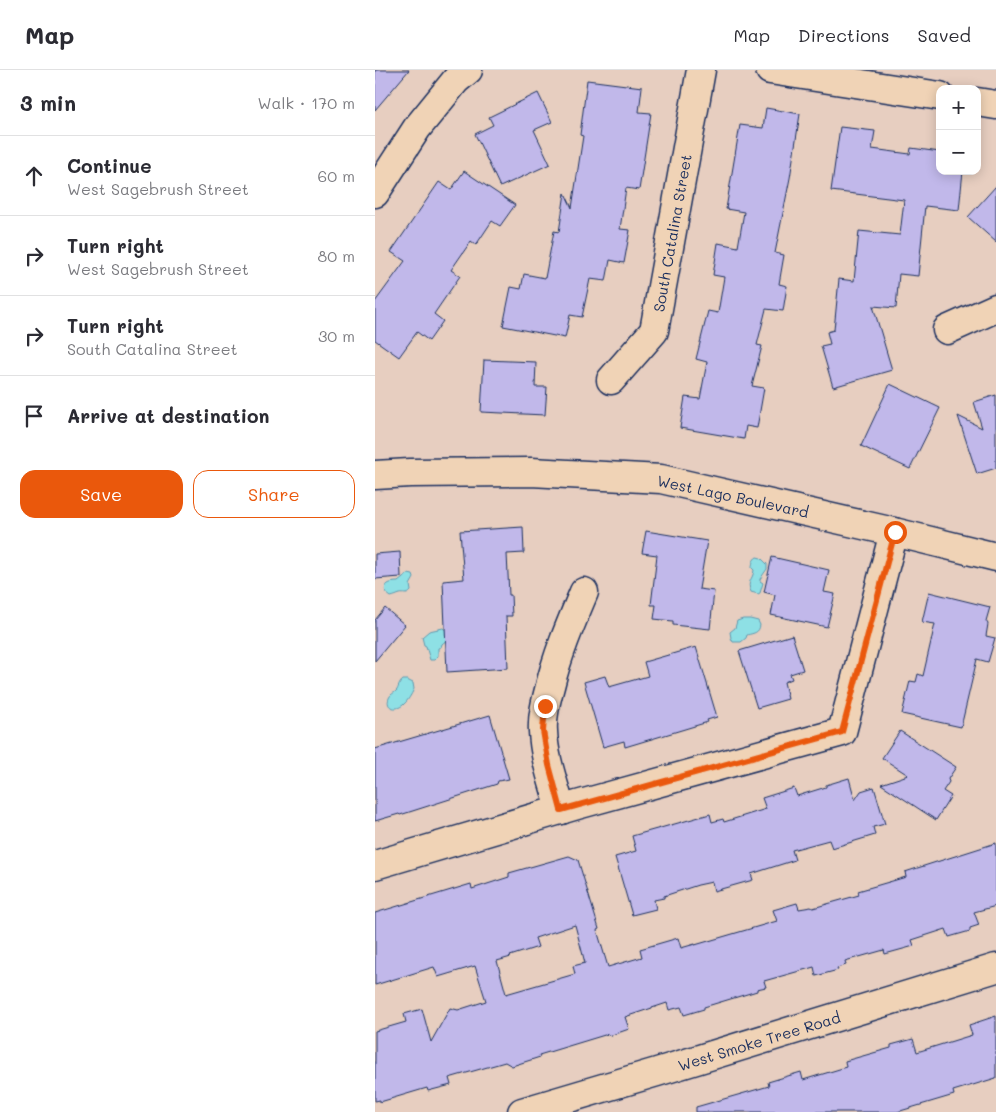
<!DOCTYPE html>
<html lang="en">
<head>
<meta charset="utf-8">
<style>
  body { margin:0; font-family:Mali,sans-serif; background:#f7f7f7; color:#2b2b33 }
  .controls { position:absolute; right:15px; top:15px; display:grid; overflow:hidden; border-radius:10px; box-shadow:0 2px 12px #0003 }
  .controls button { width:45px; height:45px; display:grid; place-items:center; padding:0; border:0; border-bottom:1px solid #e1e1e2; background:#fff; color:#2b2b33; font:25px sans-serif }
  .stop { position:absolute; width:15px; height:15px; margin:-11px; border:4px solid #ea580c; border-radius:50%; background:#fff }
  .stop.end { background:#ea580c; border-color:#fff; box-shadow:0 1px 5px #0008 }
  .list { margin:0; padding:0; list-style:none }
  h2 { display:flex; justify-content:space-between; align-items:center; height:65px; margin:0; padding:0 20px; font-size:21px }
  h2 small { font-size:16px; font-weight:400; color:#7c7c81 }
  .list li { display:grid; grid-template-columns:32px 1fr auto; gap:15px; align-items:center; box-sizing:border-box; height:80px; padding:0 20px; border-top:1px solid #e1e1e2 }
  .list b { display:block; font-size:19px; white-space:nowrap }
  .list p { margin:0; font-size:16px; white-space:nowrap; color:#7c7c81 }
  .list em { font-size:16px; font-style:normal; color:#7c7c81 }
  .actions { display:flex; gap:10px; padding:15px 20px }
  .actions a { flex:1; padding:11px 0; border:1px solid #ea580c; border-radius:15px; text-align:center; font-size:18px; color:#ea580c }
  .actions .main { background:#ea580c; color:#fff }
  .icon { flex:none; width:28px; height:28px; fill:none; stroke:currentColor; stroke-width:2; stroke-linecap:round; stroke-linejoin:round }
  .map { position:relative; flex:none; width:621px; height:1042px; overflow:hidden }
  header { display:flex; align-items:center; gap:30px; box-sizing:border-box; height:70px; padding:0 25px; background:#fff; border-bottom:1px solid #e1e1e2 }
  header strong { font-size:24px }
  nav { display:flex; gap:28px; margin-inline-start:auto; font-size:18px }
  main { display:flex }
  aside { flex:1; background:#fff }
  .map>svg:first-child { display:block }
</style>
</head>
<body>
<header>
<strong>Map</strong>
<nav><a>Map</a><a>Directions</a><a>Saved</a></nav>
</header>
<main>
<aside>
<h2>3 min<small>Walk · 170 m</small></h2>
<ul class="list">
<li><svg class="icon" aria-label="ahead" viewBox="0 0 24 24"><path d="M12 20V5M6 11l6-6 6 6"/></svg><div><b>Continue</b><p>West Sagebrush Street</p></div><em>60 m</em></li>
<li><svg class="icon" aria-label="right" viewBox="0 0 24 24"><path d="M7 20v-9h11M14 6l5 5-5 5"/></svg><div><b>Turn right</b><p>West Sagebrush Street</p></div><em>80 m</em></li>
<li><svg class="icon" aria-label="right" viewBox="0 0 24 24"><path d="M7 20v-9h11M14 6l5 5-5 5"/></svg><div><b>Turn right</b><p>South Catalina Street</p></div><em>30 m</em></li>
<li><svg class="icon" aria-label="arrive" viewBox="0 0 24 24"><path d="M6 21V4h12l-3 4 3 4H6"/></svg><div><b>Arrive at destination</b></div></li>
</ul>
<div class="actions"><a class="main">Save</a><a>Share</a></div>
</aside>
<div class="map">
<svg width="621" height="1042" viewBox="0 0 621 1042">
  <rect width="100%" height="100%" fill="#e7cec0"/>
  <filter id="ink" filterUnits="userSpaceOnUse"><feTurbulence type="fractalNoise" baseFrequency=".02" numOctaves="2"/><feDisplacementMap in="SourceGraphic" scale="10" xChannelSelector="R" yChannelSelector="G"/><feConvolveMatrix kernelMatrix="1 2 1 2 8 2 1 2 1" color-interpolation-filters="sRGB"/></filter>
  <g filter="url(#ink)">
    <!-- water -->
    <g fill="#8ee0e5" stroke="#6099af">
      <path d="M 382,487 L 386,488 L 392,494 L 392,499 L 385,509 L 385,511 L 388,513 L 385,523 L 383,524 L 376,522 C 371,511 378,510 379,500 L 377,498 C 377,494 378,489 382,487 Z"/>
      <path d="M 33,504 L 38,505 L 39,508 L 35,515 L 36,521 C 32,526 30,523 25,524 C 22,525 20,526 16,527 L 11,523 C 8,514 15,512 23,512 Z"/>
      <path d="M 368,549 L 375,549 L 383,551 L 385,555 C 384,563 379,563 372,565 L 371,568 L 366,572 L 358,572 L 356,568 L 355,562 L 360,558 L 362,551 Z"/>
      <polygon points="68,558 72,561 73,569 67,574 66,577 63,578 63,586 59,590 55,590 51,576 49,575 47,567 54,561"/>
      <path d="M 28,610 L 32,610 L 38,613 L 39,619 C 36,625 33,631 28,635 C 21,641 10,638 14,628 C 15,624 20,623 22,620 C 24,616 24,613 28,610 Z"/>
    </g>
    <!-- building -->
    <g fill="#c1b8ea" stroke="#1b2f5e" fill-rule="evenodd">
      <polygon points="0,0 34,0 0,40"/>
      <polygon points="212,10 267,17 264,42 276,43 264,120 251,118 245,159 255,160 249,193 235,190 231,211 215,209 207,247 195,245 190,268 128,256 136,217 146,219 149,204 170,208 179,161 184,162 190,123 197,138 208,66 205,65"/>
      <polygon points="163,23 177,52 159,60 175,94 125,117 100,64 118,55 114,47"/>
      <polygon points="391,38 425,44 415,108 400,183 409,185 404,214 412,216 408,241 391,239 382,275 387,276 377,316 389,318 382,358 371,356 369,369 305,358 310,327 325,329 332,292 321,289 333,241 343,243 349,207 338,205 343,173 363,177 369,142 351,139 365,55 388,58"/>
      <polygon points="465,57 500,61 497,79 535,84 536,78 565,82 565,101 588,101 584,140 550,136 543,206 524,204 521,238 498,236 517,300 458,317 446,276 455,274 452,262 459,260 464,209 479,211 484,161 525,165 529,130 456,121"/>
      <polygon points="89,101 140,135 125,156 117,151 101,175 96,171 76,200 85,206 59,244 68,251 54,271 42,262 24,287 0,270 0,232 30,191 16,182 64,112 76,120"/>
      <polygon points="621,116 621,172 593,147"/>
      <polygon points="109,290 161,292 160,317 172,317 170,345 106,342"/>
      <polygon points="515,314 565,338 535,399 486,376"/>
      <polygon points="621,325 621,398 602,404 583,346 607,358 599,332"/>
      <polygon points="148,457 149,483 132,484 134,525 136,525 137,546 131,546 133,598 72,602 68,511 89,509 85,461"/>
      <polygon points="271,461 332,471 324,519 339,521 335,559 298,555 298,551 279,549 281,535 276,535 282,485 267,483"/>
      <polygon points="25,482 26,507 0,509 0,484"/>
      <polygon points="397,487 454,500 449,522 460,524 452,557 396,545 400,525 389,522"/>
      <polygon points="554,522 615,537 611,551 613,554 611,566 620,568 613,592 602,589 586,657 527,644 535,611 541,612 543,604 548,606 560,554 547,552"/>
      <polygon points="10,538 30,555 0,591 0,550"/>
      <polygon points="417,565 428,600 415,604 417,609 409,612 413,629 382,638 364,581"/>
      <polygon points="321,577 342,647 332,650 333,652 250,677 249,671 228,677 209,612 230,606 234,617 273,606 269,592"/>
      <polygon points="115,645 134,709 123,711 122,714 25,745 24,744 0,751 0,679"/>
      <polygon points="525,661 581,697 573,709 574,712 568,721 576,726 561,750 506,714 533,705 507,688"/>
      <polygon points="474,708 480,730 486,721 499,717 510,754 498,757 500,765 457,778 454,770 417,780 420,790 376,804 378,810 339,821 337,812 323,815 289,826 289,828 279,830 281,839 257,845 240,787 261,781 257,766 335,744 337,752 348,749 349,752 391,739 387,728 419,718 422,726 451,717 451,715"/>
      <path d="M 621,773 L 621,836 L 599,842 L 604,855 L 595,858 L 595,861 L 574,867 L 571,859 L 537,870 L 539,876 L 510,884 L 509,880 L 470,891 L 471,895 L 462,898 L 463,900 L 441,906 L 439,897 L 389,911 L 391,917 L 382,919 L 382,921 L 329,937 L 329,939 L 309,945 L 306,937 L 294,940 L 292,933 L 250,947 L 254,959 L 234,966 L 233,964 L 164,985 L 165,987 L 137,996 L 130,992 L 74,1008 L 76,1015 L 53,1021 L 52,1018 L 5,1032 L 5,1030 L 0,1031 L 0,961 L 31,952 L 29,944 L 47,939 L 56,972 L 75,938 L 83,940 L 111,931 L 100,896 L 63,907 L 59,897 L 0,915 L 0,843 L 96,814 L 97,819 L 134,807 L 134,803 L 194,786 L 203,790 L 224,859 L 222,860 L 233,897 L 267,887 L 265,879 L 303,868 L 306,878 L 320,874 L 320,875 L 402,851 L 398,840 L 422,833 L 424,839 L 436,837 L 438,838 L 484,825 L 483,821 L 531,807 L 530,802 ZM 200,855 L 210,893 L 198,896 L 200,904 L 131,924 L 122,891 L 136,887 L 135,886 L 163,877 L 160,868 Z"/>
      <polygon points="621,946 621,1008 578,1021 579,1025 522,1042 321,1042 321,1037 394,1016 393,1012 426,1002 428,1010 471,997 470,991 516,978 516,975 538,969 542,982 597,965 594,955"/>
    </g>
    <g fill="none" stroke-linecap="round" stroke-linejoin="round">
      <defs>
        <g id="minor">
          <polyline points="395,0 565,26"/>
          <polyline points="602,32 621,35"/>
          <polyline points="0,123 42,58 81,10 93,0"/>
          <polyline points="572,260 621,238"/>
          <polyline points="236,310 279,261 326,0"/>
          <polyline points="0,405 35,403 156,402 286,409 519,462 621,487"/>
          <path d="M 186,740 C 179,714 169,688 168,661 C 167,646 171,631 175,616 C 183,583 196,553 209,522"/>
          <polyline points="0,795 202,735 467,662 519,462"/>
          <polyline points="147,1042 282,1002 621,898"/>
        </g>
      </defs>
      <!-- minor casing -->
      <use href="#minor" stroke="#1b2f5e" stroke-width="31"/>
      <!-- minor -->
      <use href="#minor" stroke="#f0d3b6" stroke-width="28"/>
    </g>
  </g>
  <g fill="none" stroke-linecap="round" stroke-linejoin="round" filter="url(#ink)">
    <!-- route -->
    <polyline stroke="#ea580c" stroke-width="6" points="170,636 168,661 174,695 186,740 467,662 520,462"/>
  </g>
  <g text-anchor="middle" dominant-baseline="central" stroke-width="4" stroke-linejoin="round" paint-order="stroke">
    <!-- street labels -->
    <g font-size="15" fill="#1b2f5e" stroke="#f0d3b6">
      <text transform="translate(297 163) rotate(-80)">South Catalina Street</text>
      <text transform="translate(358 426) rotate(12)">West Lago Boulevard</text>
      <text transform="translate(384 971) rotate(-17)">West Smoke Tree Road</text>
    </g>
  </g>
</svg>
<div class="controls">
<button>+</button>
<button>−</button>
</div>
<div class="stop" style="left:520px;top:462px"></div>
<div class="stop end" style="left:170px;top:636px"></div>
</div>
</main>
</body>
</html>
